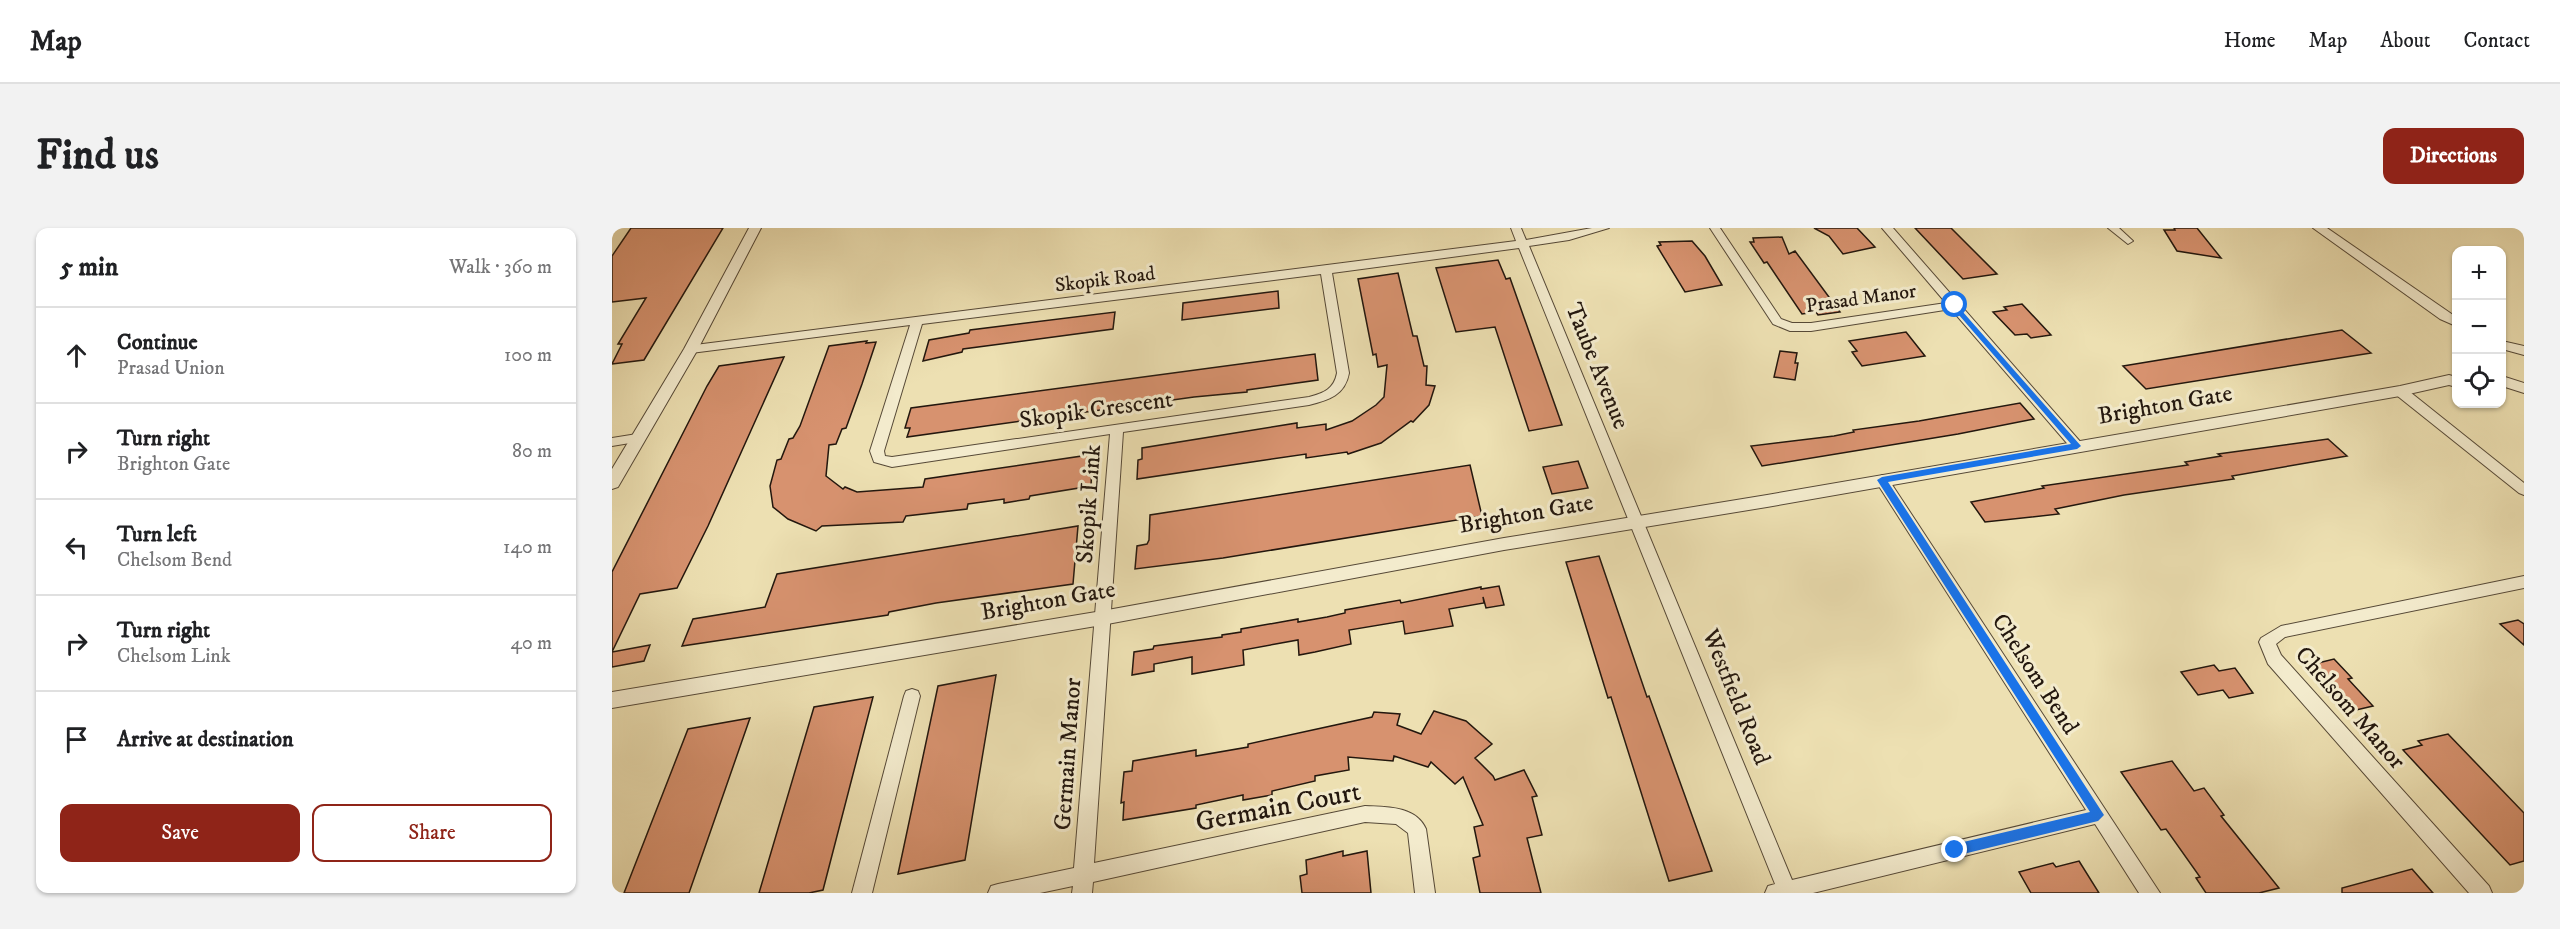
<!DOCTYPE html>
<html lang="en">
<head>
<meta charset="utf-8">
<style>
  body { margin:0; font-family:"IM FELL DW Pica",serif; background:#f2f2f2; color:#202124 }
  .controls { position:absolute; right:18px; top:18px; display:grid; overflow:hidden; border-radius:12px; box-shadow:0 2px 4px #0004 }
  .controls button { width:54px; height:54px; display:grid; place-items:center; padding:0; border:0; border-bottom:2px solid #e0e0e0; background:#fff; color:#202124; font:30px sans-serif }
  .stop { position:absolute; width:18px; height:18px; margin:-14px; border:4px solid #1a73e8; border-radius:50%; background:#fff }
  .stop.end { background:#1a73e8; border-color:#fff; box-shadow:0 2px 6px #0008 }
  .list { margin:0; padding:0; list-style:none }
  h2 { display:flex; justify-content:space-between; align-items:center; height:78px; margin:0; padding:0 24px; font-size:26px }
  h2 small { font-size:20px; font-weight:400; color:#757577 }
  .list li { display:grid; grid-template-columns:39px 1fr auto; gap:18px; align-items:center; box-sizing:border-box; height:96px; padding:0 24px; border-top:2px solid #e0e0e0 }
  .list b { display:block; font-size:22px; white-space:nowrap }
  .list p { margin:0; font-size:20px; white-space:nowrap; color:#757577 }
  .list em { font-size:20px; font-style:normal; color:#757577 }
  .actions { display:flex; gap:12px; padding:18px 24px }
  .actions a { flex:1; padding:14px 0; border:2px solid #8f2418; border-radius:12px; text-align:center; font-size:21px; color:#8f2418 }
  .actions .main { background:#8f2418; color:#fff }
  .icon { flex:none; width:33px; height:33px; fill:none; stroke:currentColor; stroke-width:2; stroke-linecap:round; stroke-linejoin:round }
  .map { position:relative; flex:none; width:1912px; height:665px; overflow:hidden; border-radius:12px }
  header { display:flex; align-items:center; gap:36px; box-sizing:border-box; height:84px; padding:0 30px; background:#fff; border-bottom:2px solid #e0e0e0 }
  header strong { font-size:28px }
  nav { display:flex; gap:33px; margin-inline-start:auto; font-size:21px }
  .intro { display:flex; align-items:center; justify-content:space-between; box-sizing:border-box; height:144px; padding:0 36px }
  h1 { margin:0; font-size:42px }
  .button { padding:15px 27px; border-radius:12px; background:#8f2418; color:#fff; font-size:21px; font-weight:700 }
  main { display:flex; gap:36px; padding:0 36px }
  aside { flex:1; background:#fff; border-radius:12px; box-shadow:0 2px 4px #0004 }
  .map>svg:first-child { display:block }
</style>
</head>
<body>
<header>
<strong>Map</strong>
<nav><a>Home</a><a>Map</a><a>About</a><a>Contact</a></nav>
</header>
<div class="intro"><h1>Find us</h1><a class="button">Directions</a></div>
<main>
<aside>
<h2>5 min<small>Walk · 360 m</small></h2>
<ul class="list">
<li><svg class="icon" aria-label="ahead" viewBox="0 0 24 24"><path d="M12 20V5M6 11l6-6 6 6"/></svg><div><b>Continue</b><p>Prasad Union</p></div><em>100 m</em></li>
<li><svg class="icon" aria-label="right" viewBox="0 0 24 24"><path d="M7 20v-9h11M14 6l5 5-5 5"/></svg><div><b>Turn right</b><p>Brighton Gate</p></div><em>80 m</em></li>
<li><svg class="icon" aria-label="left" viewBox="0 0 24 24"><path d="M17 20v-9H6M10 6l-5 5 5 5"/></svg><div><b>Turn left</b><p>Chelsom Bend</p></div><em>140 m</em></li>
<li><svg class="icon" aria-label="right" viewBox="0 0 24 24"><path d="M7 20v-9h11M14 6l5 5-5 5"/></svg><div><b>Turn right</b><p>Chelsom Link</p></div><em>40 m</em></li>
<li><svg class="icon" aria-label="arrive" viewBox="0 0 24 24"><path d="M6 21V4h12l-3 4 3 4H6"/></svg><div><b>Arrive at destination</b></div></li>
</ul>
<div class="actions"><a class="main">Save</a><a>Share</a></div>
</aside>
<div class="map">
<svg width="1912" height="665" viewBox="0 0 1912 665">
  <rect width="100%" height="100%" fill="#ede0b2"/>
  <filter id="stains"><feTurbulence type="fractalNoise" baseFrequency=".00333" numOctaves="4"/><feColorMatrix values="0 0 0 0 .2 0 0 0 0 .09 0 0 0 0 .02 0 0 0 .5 -.17"/></filter>
  <radialGradient id="worn" r=".72"><stop offset=".6" stop-color="#630" stop-opacity="0"/><stop offset="1" stop-color="#630" stop-opacity=".3"/></radialGradient>
  <!-- building -->
  <g fill="#d7926f" stroke="#23170e" stroke-width="1.5">
    <polygon points="19,0 111,0 32,132 0,136 10,116 6,116 34,70 0,74 0,28"/>
    <polygon points="1202,0 1245,0 1263,19 1231,26 1217,8"/>
    <polygon points="1303,0 1339,0 1385,46 1351,51"/>
    <polygon points="1562,0 1585,0 1609,30 1565,23 1552,2 1563,2"/>
    <polygon points="1170,9 1177,26 1183,23 1228,84 1206,87 1204,84 1190,86 1155,34 1152,35 1138,14 1142,14 1141,10"/>
    <polygon points="1080,13 1093,28 1110,57 1073,64 1045,18 1049,17 1047,14"/>
    <polygon points="886,32 894,51 898,50 950,197 917,203 883,99 844,104 824,40"/>
    <polygon points="786,45 801,108 805,108 812,138 815,138 814,157 823,158 817,177 801,194 799,193 769,215 736,226 735,224 694,230 694,226 525,251 526,232 530,231 530,220 685,195 685,200 714,196 714,202 740,193 764,177 772,169 775,137 766,139 764,126 761,127 746,51"/>
    <polygon points="666,63 667,80 570,92 571,75"/>
    <polygon points="1410,76 1439,107 1419,110 1415,106 1403,107 1381,84 1395,82 1392,79"/>
    <polygon points="503,84 501,101 351,121 350,124 311,133 317,112 357,105 358,102"/>
    <polygon points="1730,102 1759,125 1534,161 1511,138"/>
    <polygon points="1294,104 1313,128 1250,138 1240,124 1245,123 1237,113"/>
    <polygon points="255,113 254,115 264,114 250,156 234,200 230,201 224,216 217,217 214,248 231,261 233,259 245,264 311,259 313,251 477,227 476,237 480,236 479,258 418,268 417,271 392,275 392,271 356,276 355,281 294,288 291,294 210,298 204,303 176,291 161,279 158,258 165,232 169,231 177,211 181,210 188,198 217,118"/>
    <polygon points="1168,123 1185,125 1183,135 1186,135 1183,152 1162,149"/>
    <polygon points="703,126 706,152 635,162 635,164 582,169 295,209 298,200 293,200 299,180"/>
    <polygon points="172,129 96,298 65,360 28,366 0,424 0,344 95,158 107,138"/>
    <polygon points="1408,175 1422,191 1346,206 1150,238 1139,218 1222,208 1242,204 1241,202 1307,193"/>
    <polygon points="1716,211 1735,228 1620,248 1622,251 1512,267 1443,281 1447,286 1373,294 1359,274 1432,260 1430,258 1576,237 1573,234 1609,228 1606,226"/>
    <polygon points="966,233 976,260 940,266 931,239"/>
    <polygon points="858,237 870,288 611,330 523,341 525,318 535,316 537,312 538,287"/>
    <polygon points="466,298 461,356 324,375 277,384 276,387 70,418 81,391 153,379 165,346"/>
    <polygon points="987,328 1035,469 1037,468 1100,643 1057,653 999,469 996,470 954,334"/>
    <polygon points="887,358 892,377 874,380 871,369 872,375 837,381 841,398 793,406 791,393 737,402 739,416 703,424 687,427 686,412 631,422 632,437 580,446 580,429 542,436 542,443 520,447 522,424 541,421 542,418 610,409 610,407 629,404 629,401 686,391 686,394 715,389 733,385 733,382 788,372 789,375 869,359 869,361"/>
    <polygon points="1906,392 1912,396 1912,417 1888,396"/>
    <polygon points="38,417 32,433 0,439 0,424"/>
    <polygon points="1722,431 1740,450 1736,451 1761,478 1740,483 1713,454 1717,453 1702,436"/>
    <polygon points="1602,437 1607,443 1623,440 1641,465 1617,470 1611,462 1586,467 1569,444"/>
    <polygon points="384,447 353,632 286,646 326,458"/>
    <polygon points="261,469 211,662 197,665 147,665 202,479"/>
    <polygon points="822,483 854,493 880,516 863,530 881,548 883,552 912,542 925,568 920,569 930,607 915,610 929,665 868,665 861,630 868,628 862,599 871,597 851,549 843,556 819,534 816,539 782,528 781,533 736,529 737,542 703,548 703,553 660,563 660,567 631,572 631,567 584,577 584,580 511,592 512,574 509,575 512,544 520,543 521,533 584,522 584,528 636,519 636,516 760,489 762,484 788,486 785,497 809,506"/>
    <polygon points="138,490 77,665 12,665 76,501"/>
    <polygon points="1836,506 1912,585 1912,633 1898,637 1791,522 1810,517 1806,513"/>
    <polygon points="1560,533 1582,563 1592,560 1612,587 1609,588 1667,660 1647,665 1594,665 1584,650 1588,649 1554,601 1549,602 1509,544"/>
    <polygon points="731,623 731,628 755,623 759,665 690,665 688,648 695,646 694,632"/>
    <polygon points="1467,633 1487,665 1419,665 1407,644 1441,635 1444,639"/>
    <polygon points="1800,641 1821,665 1730,665 1730,660"/>
  </g>
  <g fill="none" stroke-linecap="round" stroke-linejoin="round">
    <defs>
      <g id="minor">
        <path d="M 899,0 L 909,0 L 914,12 L 980,0 L 997,0 L 957,12 L 917,18 L 1180,652 L 1474,582 L 1263,252 L 1270,247 L 1275,249 L 1548,665 L 1527,665 L 1483,596 L 1201,665 L 1153,665 L 1156,658 L 1163,656 L 907,20 L 720,45 L 737,145 C 733,167 717,172 697,177 L 511,204 L 482,635 L 753,578 C 775,579 804,578 814,601 L 823,665 L 803,665 L 796,605 L 784,596 L 753,594 L 481,654 L 480,665 L 460,665 L 461,658 L 428,665 L 376,665 L 379,658 L 386,656 L 462,640 L 498,206 L 280,239 L 262,234 L 258,223 L 298,97 L 79,125 L 75,124 L 75,118 L 904,13 ZM 709,46 L 725,145 C 722,161 712,165 697,169 L 280,229 L 273,228 L 272,223 L 310,96 Z"/>
        <polygon points="1098,0 1108,0 1169,91 1180,95 1199,95 1334,75 1270,0 1281,0 1472,218 1470,221 1460,221 1339,81 1199,103 1178,103 1161,96"/>
        <polygon points="1496,0 1507,0 1521,13 1516,16"/>
        <polygon points="1788,159 1793,160 1912,255 1912,267 1907,265 1783,166 1782,163 1783,160"/>
        <polygon points="25,206 32,210 30,213 0,218 0,210"/>
        <polygon points="1912,348 1912,360 1673,409 1664,416 1669,427 1877,658 1880,665 1857,665 1656,436 1647,414 1649,410 1669,398"/>
        <polygon points="300,461 306,463 308,468 260,665 240,665 292,468 294,463"/>
      </g>
      <g id="tertiary">
        <polygon points="137,0 149,0 86,121 6,259 0,261 0,241 72,121"/>
        <polygon points="1701,0 1715,0 1844,89 1844,98 1828,91"/>
        <polygon points="1890,113 1912,118 1912,127 1890,121"/>
        <polygon points="1837,147 1844,149 1844,159 1837,157 1788,168 1155,279 892,322 490,397 0,480 0,464 490,383 892,310 1155,267 1788,158"/>
        <polygon points="1890,148 1912,155 1912,165 1890,158"/>
      </g>
    </defs>
    <!-- minor casing -->
    <use href="#minor" stroke="#564937" stroke-width="2"/>
    <!-- tertiary casing -->
    <use href="#tertiary" stroke="#564937" stroke-width="2"/>
    <!-- minor -->
    <use href="#minor" fill="#f3ebcd" fill-rule="evenodd"/>
    <!-- tertiary -->
    <use href="#tertiary" fill="#f3ebcd" fill-rule="evenodd"/>
  </g>
  <!-- route -->
  <polygon fill="#1a73e8" points="1343,75 1469,218 1465,221 1276,254 1492,587 1486,593 1343,628 1337,622 1343,616 1478,584 1265,252 1270,249 1459,216 1340,79 1339,77"/>
  <g text-anchor="middle" dominant-baseline="central" stroke-width="6" stroke-linejoin="round" paint-order="stroke">
    <!-- far-street labels -->
    <g font-size="20" fill="#23170e" stroke="#f3ebcd">
      <text transform="translate(493 52) rotate(-7)">Skopik Road</text>
      <text transform="translate(1249 71) rotate(-8)">Prasad Manor</text>
    </g>
    <!-- street labels -->
    <g font-size="24" fill="#23170e" stroke="#f3ebcd">
      <text transform="translate(985 138) rotate(68)">Taube Avenue</text>
      <text transform="translate(1553 177) rotate(-10)">Brighton Gate</text>
      <text transform="translate(484 182) rotate(-8)">Skopik Crescent</text>
      <text transform="translate(477 276) rotate(-86)">Skopik Link</text>
      <text transform="translate(914 286) rotate(-10)">Brighton Gate</text>
      <text transform="translate(436 373) rotate(-10)">Brighton Gate</text>
      <text transform="translate(1423 446) rotate(57)">Chelsom Bend</text>
      <text transform="translate(1124 469) rotate(68)">Westfield Road</text>
      <text transform="translate(1738 480) rotate(49)">Chelsom Manor</text>
      <text transform="translate(456 526) rotate(-86)">Germain Manor</text>
    </g>
    <!-- near-street labels -->
    <g font-size="28" fill="#23170e" stroke="#f3ebcd">
      <text transform="translate(666 579) rotate(-11)">Germain Court</text>
    </g>
  </g>
  <rect width="100%" height="100%" filter="url(#stains)"/>
  <rect width="100%" height="100%" fill="url(#worn)"/>
</svg>
<div class="controls">
<button>+</button>
<button>−</button>
<button><svg class="icon" aria-label="locate" viewBox="0 0 24 24"><circle cx="12" cy="12" r="6"/><path d="M12 2v4M12 18v4M2 12h4M18 12h4"/></svg></button>
</div>
<div class="stop" style="left:1343px;top:77px"></div>
<div class="stop end" style="left:1343px;top:622px"></div>
</div>
</main>
</body>
</html>
